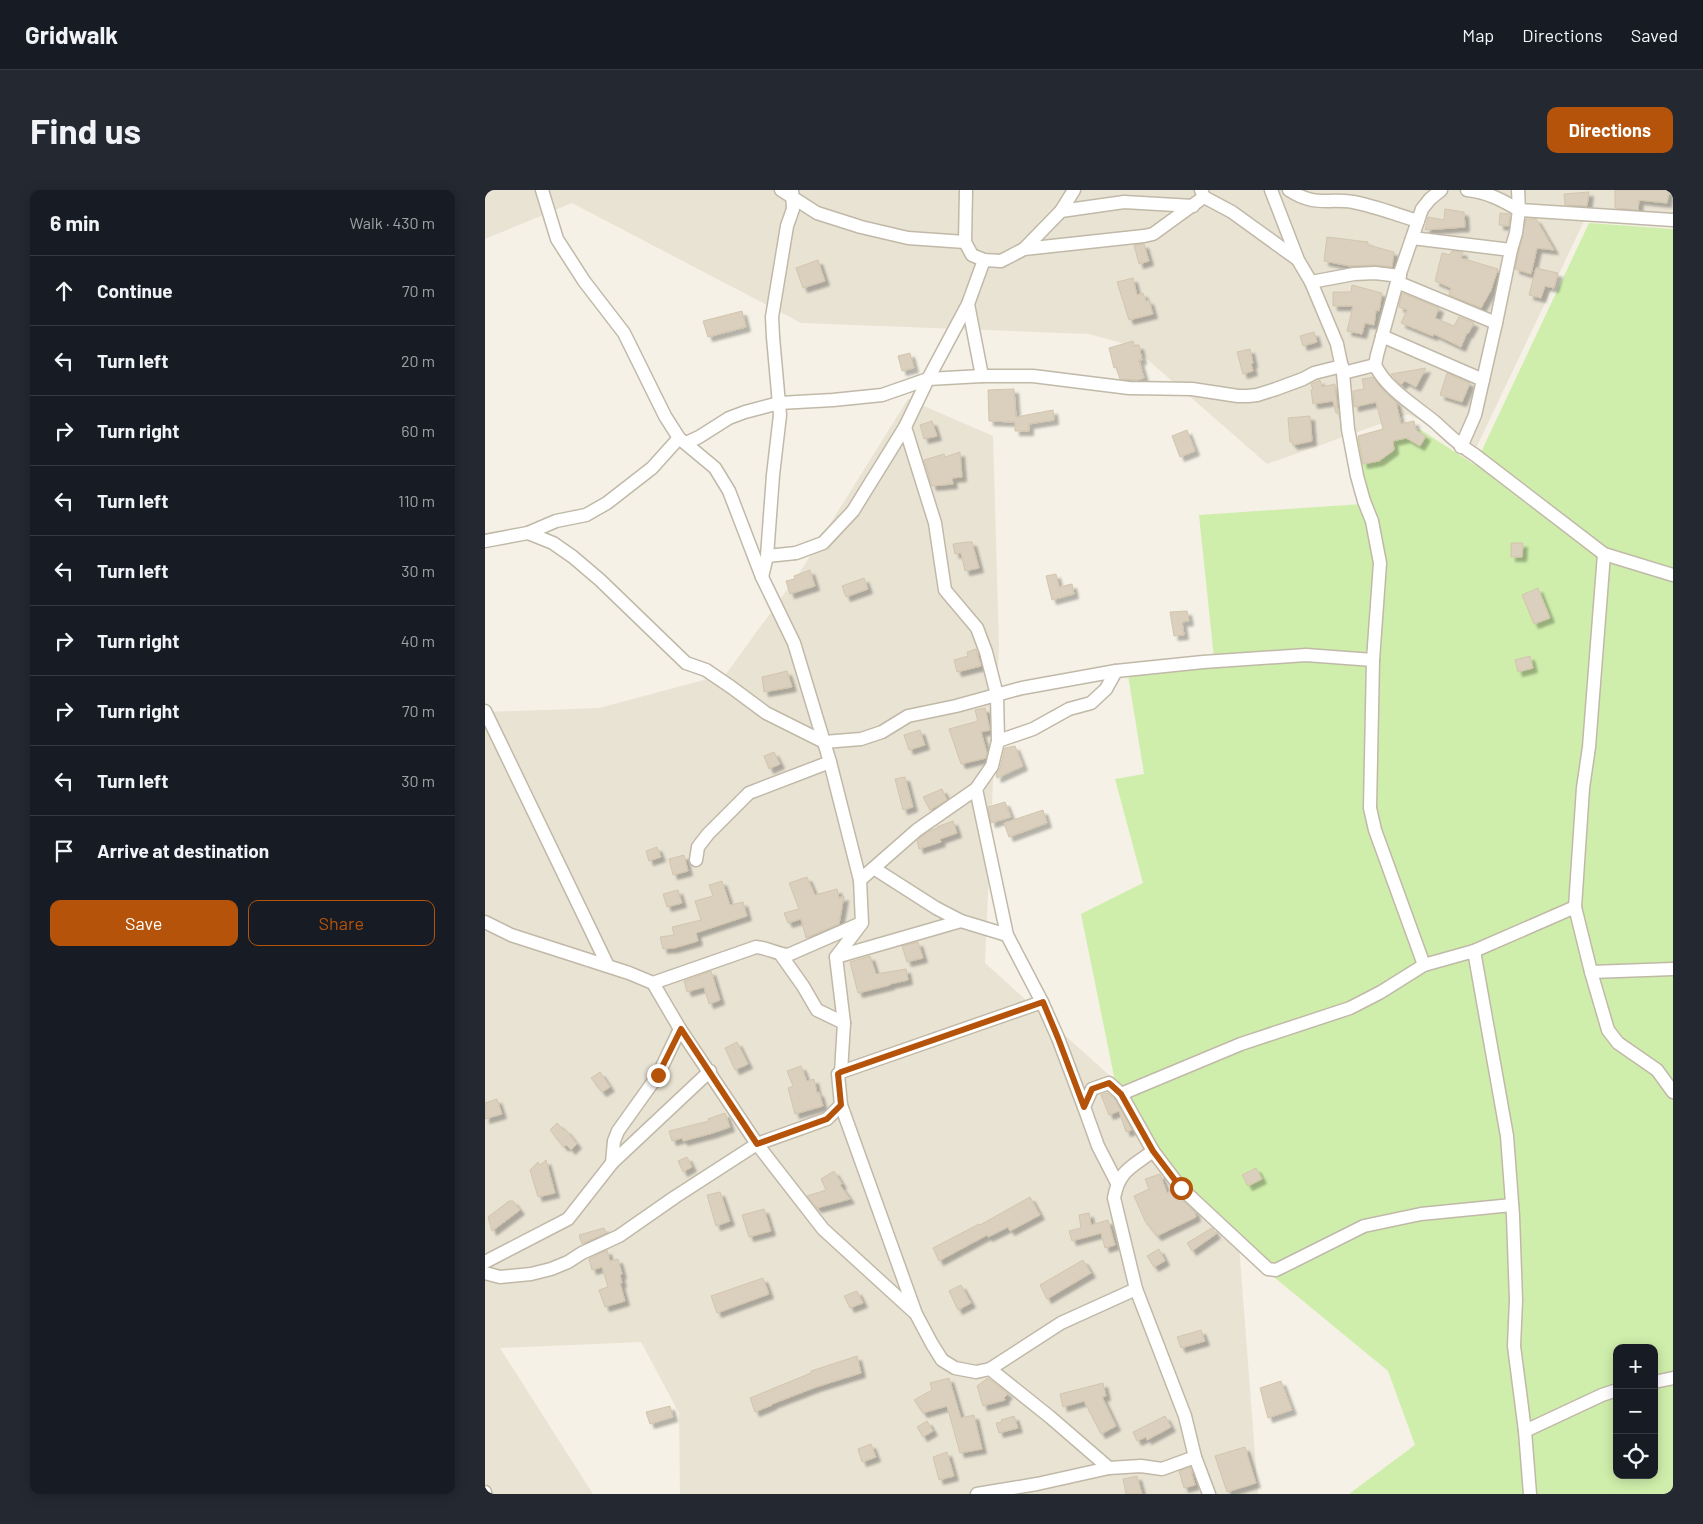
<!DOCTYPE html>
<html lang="en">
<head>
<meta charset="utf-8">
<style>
  body { margin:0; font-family:Barlow,sans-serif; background:#242831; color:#f1f3f6 }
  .controls { position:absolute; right:15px; bottom:15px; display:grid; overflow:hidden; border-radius:10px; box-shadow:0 2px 12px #0003 }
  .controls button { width:45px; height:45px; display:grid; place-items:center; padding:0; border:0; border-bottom:1px solid #363941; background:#171b24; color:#f1f3f6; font:25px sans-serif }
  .stop { position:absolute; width:15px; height:15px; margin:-11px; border:4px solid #b45309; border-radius:50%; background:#fff }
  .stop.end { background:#b45309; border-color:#fff; box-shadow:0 1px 5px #0008 }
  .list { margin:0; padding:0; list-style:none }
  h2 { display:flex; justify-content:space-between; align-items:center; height:65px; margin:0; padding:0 20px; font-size:21px }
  h2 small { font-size:16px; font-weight:400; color:#9ea1a6 }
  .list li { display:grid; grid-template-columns:32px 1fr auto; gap:15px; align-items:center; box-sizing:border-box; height:70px; padding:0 20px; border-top:1px solid #363941 }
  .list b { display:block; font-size:19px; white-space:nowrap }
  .list em { font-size:16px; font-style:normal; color:#9ea1a6 }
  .actions { display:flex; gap:10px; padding:15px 20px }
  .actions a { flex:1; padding:11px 0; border:1px solid #b45309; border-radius:10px; text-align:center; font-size:18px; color:#b45309 }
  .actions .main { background:#b45309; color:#fff }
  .icon { flex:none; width:28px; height:28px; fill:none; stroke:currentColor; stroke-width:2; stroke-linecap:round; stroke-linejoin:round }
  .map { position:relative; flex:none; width:1188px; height:1304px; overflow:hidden; border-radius:10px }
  header { display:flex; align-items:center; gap:30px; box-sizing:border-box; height:70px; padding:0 25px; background:#171b24; border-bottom:1px solid #363941 }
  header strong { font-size:24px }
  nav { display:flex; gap:28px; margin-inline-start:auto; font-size:18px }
  .intro { display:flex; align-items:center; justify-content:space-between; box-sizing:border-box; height:120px; padding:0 30px }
  h1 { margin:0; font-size:35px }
  .button { padding:12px 22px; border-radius:10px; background:#b45309; color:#fff; font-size:18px; font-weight:700 }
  main { display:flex; gap:30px; padding:0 30px }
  aside { flex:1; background:#171b24; border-radius:10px; box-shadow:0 2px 12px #0003 }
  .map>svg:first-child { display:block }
</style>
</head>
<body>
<header>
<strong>Gridwalk</strong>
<nav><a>Map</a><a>Directions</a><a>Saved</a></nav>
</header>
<div class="intro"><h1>Find us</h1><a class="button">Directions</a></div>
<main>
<aside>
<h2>6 min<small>Walk · 430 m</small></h2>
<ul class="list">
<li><svg class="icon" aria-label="ahead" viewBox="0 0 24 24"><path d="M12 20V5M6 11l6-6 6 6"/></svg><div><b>Continue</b></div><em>70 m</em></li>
<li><svg class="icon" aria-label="left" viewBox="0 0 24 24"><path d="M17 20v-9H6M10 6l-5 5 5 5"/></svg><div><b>Turn left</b></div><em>20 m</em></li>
<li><svg class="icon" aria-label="right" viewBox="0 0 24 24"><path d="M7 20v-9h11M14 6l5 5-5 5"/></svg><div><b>Turn right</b></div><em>60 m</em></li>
<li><svg class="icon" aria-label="left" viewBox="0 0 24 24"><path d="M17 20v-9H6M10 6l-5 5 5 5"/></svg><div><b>Turn left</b></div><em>110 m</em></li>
<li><svg class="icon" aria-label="left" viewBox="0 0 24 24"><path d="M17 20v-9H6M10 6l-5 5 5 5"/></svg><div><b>Turn left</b></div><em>30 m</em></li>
<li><svg class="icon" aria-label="right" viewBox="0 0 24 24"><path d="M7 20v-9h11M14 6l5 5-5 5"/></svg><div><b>Turn right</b></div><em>40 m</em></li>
<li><svg class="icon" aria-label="right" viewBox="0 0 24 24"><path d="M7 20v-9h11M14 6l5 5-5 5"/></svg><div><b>Turn right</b></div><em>70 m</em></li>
<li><svg class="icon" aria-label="left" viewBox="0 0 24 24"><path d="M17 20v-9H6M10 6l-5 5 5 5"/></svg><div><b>Turn left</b></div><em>30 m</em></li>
<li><svg class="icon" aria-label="arrive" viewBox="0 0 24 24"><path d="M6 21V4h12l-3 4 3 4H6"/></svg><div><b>Arrive at destination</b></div></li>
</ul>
<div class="actions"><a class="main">Save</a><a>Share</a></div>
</aside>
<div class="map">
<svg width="1188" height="1304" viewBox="0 0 1188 1304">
  <defs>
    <filter id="shadow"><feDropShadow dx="4.5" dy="4.5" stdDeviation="1" flood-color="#0004"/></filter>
  </defs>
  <rect width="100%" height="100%" fill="#f5f1e6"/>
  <!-- residential -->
  <g fill="#e9e3d4">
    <polygon points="0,0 1188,0 1188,30 1101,27 991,258 923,224 782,274 647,156 604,144 316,133 87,13 0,49"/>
    <polygon points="423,209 508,246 514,454 500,773 625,886 667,966 754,1055 773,1304 195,1304 194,1223 156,1152 15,1158 108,1304 0,1304 0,522 114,518 241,484 315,382"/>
  </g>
  <!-- green -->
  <path fill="#cfeeab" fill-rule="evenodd" d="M 1104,33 L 1188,39 L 1188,1304 L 864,1304 L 930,1255 L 903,1181 L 784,1083 L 666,956 L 631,896 L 596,724 L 658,693 L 630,589 L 659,584 L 643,485 L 730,478 L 714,325 L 877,314 L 868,249 L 936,240 L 990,275 ZM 1132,1158 L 1169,1158 L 1169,1285 L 1132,1285 Z"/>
  <!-- building -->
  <g fill="#dbcfbd" stroke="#d3c5ad" filter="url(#shadow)">
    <polygon points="1130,0 1184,0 1182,13 1154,10 1153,20 1130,18"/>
    <polygon points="1104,2 1102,16 1080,15 1079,4"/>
    <polygon points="960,19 979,22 980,37 940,40 943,27 959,30"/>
    <polygon points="1015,23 1025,24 1024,36 1014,35"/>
    <polygon points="1041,29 1051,29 1069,60 1052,58 1046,84 1030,79"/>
    <polygon points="842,47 883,52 883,55 909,62 907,77 890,75 865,76 839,71"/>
    <polygon points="659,54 664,71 654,74 649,55"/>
    <polygon points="967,61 978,62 976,68 1013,79 1006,100 996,118 964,105 966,98 950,91 957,63 965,65"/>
    <polygon points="333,70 340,91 318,98 311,78"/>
    <polygon points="1051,78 1073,83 1069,98 1060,96 1056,108 1044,105"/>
    <polygon points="648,88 652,105 658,103 661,111 664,110 668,124 644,130 632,92"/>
    <polygon points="867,95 897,103 894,121 891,120 889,135 880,133 877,144 862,141 868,116 848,116 848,102 866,102"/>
    <polygon points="917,103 954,118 950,128 969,136 974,127 989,133 983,144 982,143 976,157 949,144 948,146 916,133 922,120 914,117"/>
    <polygon points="257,121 261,137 223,147 218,131"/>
    <polygon points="829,142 832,152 818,156 815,146"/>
    <polygon points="648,151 649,156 654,155 657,170 654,170 659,188 653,190 635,189 631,177 629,178 624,158"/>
    <polygon points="765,159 768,173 766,174 768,181 758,184 752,162"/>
    <polygon points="425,163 429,178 417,181 413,166"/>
    <polygon points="941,178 931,197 920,191 916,195 906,184"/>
    <polygon points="962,183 985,193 977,212 955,205"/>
    <polygon points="888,187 896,198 911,212 916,234 929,231 931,240 941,246 935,256 921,248 908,251 909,260 894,271 878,274 873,246 898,239 891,212 869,217 868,201 879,199 877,189"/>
    <polygon points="835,190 837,197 850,194 853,223 851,223 848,211 828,214 826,200 828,200 826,194"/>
    <polygon points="529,199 531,227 568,220 569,230 544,234 544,241 530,241 530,232 504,231 503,200"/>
    <polygon points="825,226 827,251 808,255 807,252 805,252 803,228"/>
    <polygon points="447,231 452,246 439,249 435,235"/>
    <polygon points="702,240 710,261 695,267 687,246"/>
    <polygon points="475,262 477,287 467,288 468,294 447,296 439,270 459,264 460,267"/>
    <polygon points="482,352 487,352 494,378 480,381 476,363 470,364 468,354"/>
    <polygon points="1026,353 1038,353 1037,367 1026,367"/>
    <polygon points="325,380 330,396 305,404 301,391 310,389 309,386"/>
    <polygon points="571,384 574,397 587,394 589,404 567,410 561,386"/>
    <polygon points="379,388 383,399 361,407 357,396"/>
    <polygon points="1053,398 1065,428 1049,434 1037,405"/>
    <polygon points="702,421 704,431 697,432 699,445 689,446 685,422"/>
    <polygon points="491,459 496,476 472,482 469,470 483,466 482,462"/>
    <polygon points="1045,466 1048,478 1033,482 1030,470"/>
    <polygon points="302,481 307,497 279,502 277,487"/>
    <polygon points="500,518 505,540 496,542 502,563 501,568 476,574 464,539 493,531 490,520"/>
    <polygon points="435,540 440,555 424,560 419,545"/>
    <polygon points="530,556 538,576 512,588 511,584 515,578 520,558"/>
    <polygon points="289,562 295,574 284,579 279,566"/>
    <polygon points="420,587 428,617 418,620 410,589"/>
    <polygon points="457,599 462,610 445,620 438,607"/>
    <polygon points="520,612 526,627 506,633 503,617"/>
    <polygon points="558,620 562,633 524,647 519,633"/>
    <polygon points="468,631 472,643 455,649 456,652 434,659 432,651 437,646 446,640 453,638 452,637"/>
    <polygon points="172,657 176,667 164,671 161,661"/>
    <polygon points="199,665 203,681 188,685 184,669"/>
    <polygon points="322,687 330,705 352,699 354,708 359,706 354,734 321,748 316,729 303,733 299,723 314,719 304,693"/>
    <polygon points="237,691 245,715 258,712 262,726 211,743 213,751 189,758 178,759 175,747 189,745 187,737 216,730 210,711 228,706 224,695"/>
    <polygon points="193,700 197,713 182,717 178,704"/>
    <polygon points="433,752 438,768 422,772 417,756"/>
    <polygon points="385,766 391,784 421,779 423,790 405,794 405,795 373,803 365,772"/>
    <polygon points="226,781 235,810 224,814 219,797 202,802 199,791"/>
    <polygon points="252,852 263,874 250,880 240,858"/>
    <polygon points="316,876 322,891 329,889 332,903 334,902 338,916 310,924 303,898 308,896 302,881"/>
    <polygon points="115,882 125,897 117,902 106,888"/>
    <polygon points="622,903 630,909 647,940 641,942 634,921 624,925 616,905"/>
    <polygon points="12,909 17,924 0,929 0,913"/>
    <polygon points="240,923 245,937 228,943 198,951 197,948 187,951 184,941 224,931 223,929"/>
    <polygon points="72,933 79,940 80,939 92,954 86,960 81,955 79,957 65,940"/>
    <polygon points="202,967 207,977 198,982 193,971"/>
    <polygon points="61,970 70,1003 53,1007 45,980 53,972 55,975"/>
    <polygon points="771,978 777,989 763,996 757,985"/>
    <polygon points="349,981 357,994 355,995 365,1009 332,1018 322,1006 341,1000 336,989"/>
    <polygon points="675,984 682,1003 687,1000 695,1010 696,1009 710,1022 711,1027 672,1046 660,1031 649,1006 664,999 660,989"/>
    <polygon points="235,1002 245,1031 231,1036 222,1005"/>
    <polygon points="545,1007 555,1025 525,1041 523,1037 503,1047 502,1045 454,1071 448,1058 494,1034 495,1035"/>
    <polygon points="24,1011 28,1011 35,1020 7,1041 3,1027"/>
    <polygon points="279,1019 286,1041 264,1047 257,1025"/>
    <polygon points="604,1023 606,1035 623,1030 630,1055 620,1058 616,1043 587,1051 584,1041 596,1038 594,1025"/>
    <polygon points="119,1038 121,1043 97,1054 94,1045"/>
    <polygon points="727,1038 731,1044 707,1061 702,1053"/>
    <polygon points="674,1059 680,1071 669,1077 662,1066"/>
    <polygon points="122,1060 125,1071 133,1069 137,1084 135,1085 137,1093 135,1093 140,1111 120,1117 114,1100 123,1097 117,1077 107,1080 104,1069"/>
    <polygon points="598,1070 606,1083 562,1109 555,1095"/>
    <polygon points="278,1088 284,1104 232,1123 226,1106"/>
    <polygon points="476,1095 486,1113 473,1120 464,1101"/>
    <polygon points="372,1101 378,1113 365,1118 359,1106"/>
    <polygon points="716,1140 720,1151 696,1158 692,1147"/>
    <polygon points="372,1166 376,1183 331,1197 287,1214 287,1215 270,1222 265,1208 326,1183 326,1181"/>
    <polygon points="464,1188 476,1228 489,1225 497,1259 475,1263 462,1216 438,1223 429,1210 447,1200 445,1193"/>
    <polygon points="503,1188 523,1204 519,1208 520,1210 498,1216 492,1196"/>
    <polygon points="796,1191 807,1220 783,1228 775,1198"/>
    <polygon points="618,1193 621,1206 617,1207 631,1236 616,1244 599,1211 578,1217 575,1204"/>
    <polygon points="185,1216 188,1227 165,1234 161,1222"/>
    <polygon points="529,1226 533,1238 514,1243 511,1233 517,1232 516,1230"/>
    <polygon points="680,1226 686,1237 662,1250 661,1247 652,1251 648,1242"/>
    <polygon points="442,1231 448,1241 438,1247 432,1237"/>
    <polygon points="386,1254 391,1267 377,1272 373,1259"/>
    <polygon points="760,1257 771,1293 742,1302 730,1266"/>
    <polygon points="462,1262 469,1286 454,1290 448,1267"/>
    <polygon points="705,1277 710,1295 699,1298 694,1281"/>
    <polygon points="652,1286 657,1304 641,1304 638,1289"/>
  </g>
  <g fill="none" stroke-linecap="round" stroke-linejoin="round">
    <defs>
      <g id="minor">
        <polyline points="57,0 72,49 99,91 139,143 180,226 194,248 230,278 244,301 277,387 309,453 345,572 375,690 377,733 351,767 359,833 356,882"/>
        <polyline points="296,0 332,23 376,37 423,48 480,52"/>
        <polyline points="481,0 480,52 487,65 499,70 516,71 539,59 659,46 668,44 719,7"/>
        <polyline points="716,0 719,7 747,22 812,69"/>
        <path d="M 786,0 L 813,70 L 826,92 L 852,154 L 858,183 L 890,175 C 902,200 931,216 951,233 C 964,245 975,256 990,265 L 1119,364 L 1188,385"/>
        <path d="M 804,0 C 830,17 842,8 868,12 C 890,16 912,25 933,31"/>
        <path d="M 982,0 C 1002,2 1017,10 1034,20 L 1188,30"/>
        <polyline points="576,21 639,12 708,16"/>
        <polyline points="927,48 1026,60"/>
        <polyline points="539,59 576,21 589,0"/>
        <polyline points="826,92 869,84 890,83 915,86"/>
        <polyline points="912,92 1011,133"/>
        <polyline points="483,114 497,186"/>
        <polyline points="897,146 998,190"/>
        <polyline points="890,175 892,165 912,92 937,19 945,9 956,0"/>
        <polyline points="858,183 863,239 872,286 879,311 887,331 895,373 888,470 885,618 890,640 939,775"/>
        <polyline points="420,237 450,333 460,400 492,438 501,462 512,505 513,551"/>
        <polyline points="201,253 214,247 244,228 260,222 294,213 348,210 397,205 443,189 497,186 548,186 644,198 707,199 753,206 763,206 772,205 791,199 818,189 829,183 857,176"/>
        <polyline points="976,257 990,225 1011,133 1026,60 1031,43 1034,20 1033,0"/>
        <polyline points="43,343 68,353 88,367 115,390 201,473 221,480 246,497 281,523 339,552 376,549 397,542 423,526 471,516 537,498 631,481 718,472 821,465 888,470"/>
        <polyline points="0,351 43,343 71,331 101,325 122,313 167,278 194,248"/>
        <polyline points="1119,364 1104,557 1098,598 1090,717 1106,782 1123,840 1133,853 1172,880 1188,902"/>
        <polyline points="282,366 311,363 338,353 368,321 420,237 443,189 483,114 499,70"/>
        <polyline points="277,387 282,366 288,285 295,225 288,147 287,127 302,36 308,19 307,0"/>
        <polyline points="0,521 123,776"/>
        <polyline points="491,599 522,745 557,812 573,848 599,917 607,899 624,893 636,904 668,961 696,998 783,1079 791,1080 879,1036 936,1024 1027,1015"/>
        <polyline points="211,670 213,657 223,644 264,603 345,572"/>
        <polyline points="390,679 451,718 476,731 522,745"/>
        <polyline points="375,690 432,640 491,599 507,576 513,551 548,539 584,519 606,513 621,499 631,481"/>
        <polyline points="0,732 26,745 144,783 168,793 195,839 272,954 338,1039 429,1122"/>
        <polyline points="989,761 1022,946 1028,1026 1031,1110 1029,1156 1040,1241 1045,1304"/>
        <polyline points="296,765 318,796 332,820 359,833"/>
        <polyline points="351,767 476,731"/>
        <polyline points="1106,782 1188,779"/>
        <path d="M 168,793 L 271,757 C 283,758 292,764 303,765 L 374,734"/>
        <polyline points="557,812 356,882 353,884 356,915 431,1124 447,1154 457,1170 470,1178 491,1182 505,1179 565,1227 624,1278"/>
        <polyline points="636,904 756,854 865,818 896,802 939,775 989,761 1090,717"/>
        <polyline points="599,917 613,956 632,993"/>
        <path d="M 668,961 C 647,977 634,980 629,1008 L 651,1099 L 700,1226 L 710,1267 L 724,1304"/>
        <polyline points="127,973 129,951 133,941 173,885 195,839"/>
        <polyline points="0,1072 83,1029 127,973 225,881"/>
        <polyline points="0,1083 15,1087 46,1084 66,1079 83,1072 97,1063 134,1046 190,1007 272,954 342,929 356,915"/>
        <polyline points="505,1179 576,1133 651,1099"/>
        <polyline points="1169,1192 1188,1188"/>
        <polyline points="1040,1241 1117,1205 1132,1200"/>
        <polyline points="0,1302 0,1304"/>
        <polyline points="492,1304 552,1294 624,1278 656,1276 677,1279 710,1267"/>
      </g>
    </defs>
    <!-- minor casing -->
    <use href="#minor" stroke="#c1b9a8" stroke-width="15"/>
    <!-- minor -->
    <use href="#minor" stroke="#fff" stroke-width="12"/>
  </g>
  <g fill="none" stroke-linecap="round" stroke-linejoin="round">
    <!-- route -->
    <polyline stroke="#b45309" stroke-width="6" points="173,885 196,839 272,954 342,929 356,915 353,884 356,882 558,812 573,848 599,917 607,899 624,893 636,904 668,961 696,998"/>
  </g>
</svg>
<div class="controls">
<button>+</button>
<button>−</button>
<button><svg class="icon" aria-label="locate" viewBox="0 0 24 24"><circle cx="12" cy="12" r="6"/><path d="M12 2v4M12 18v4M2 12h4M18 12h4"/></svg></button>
</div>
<div class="stop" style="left:696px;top:998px"></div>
<div class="stop end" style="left:173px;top:885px"></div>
</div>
</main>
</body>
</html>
